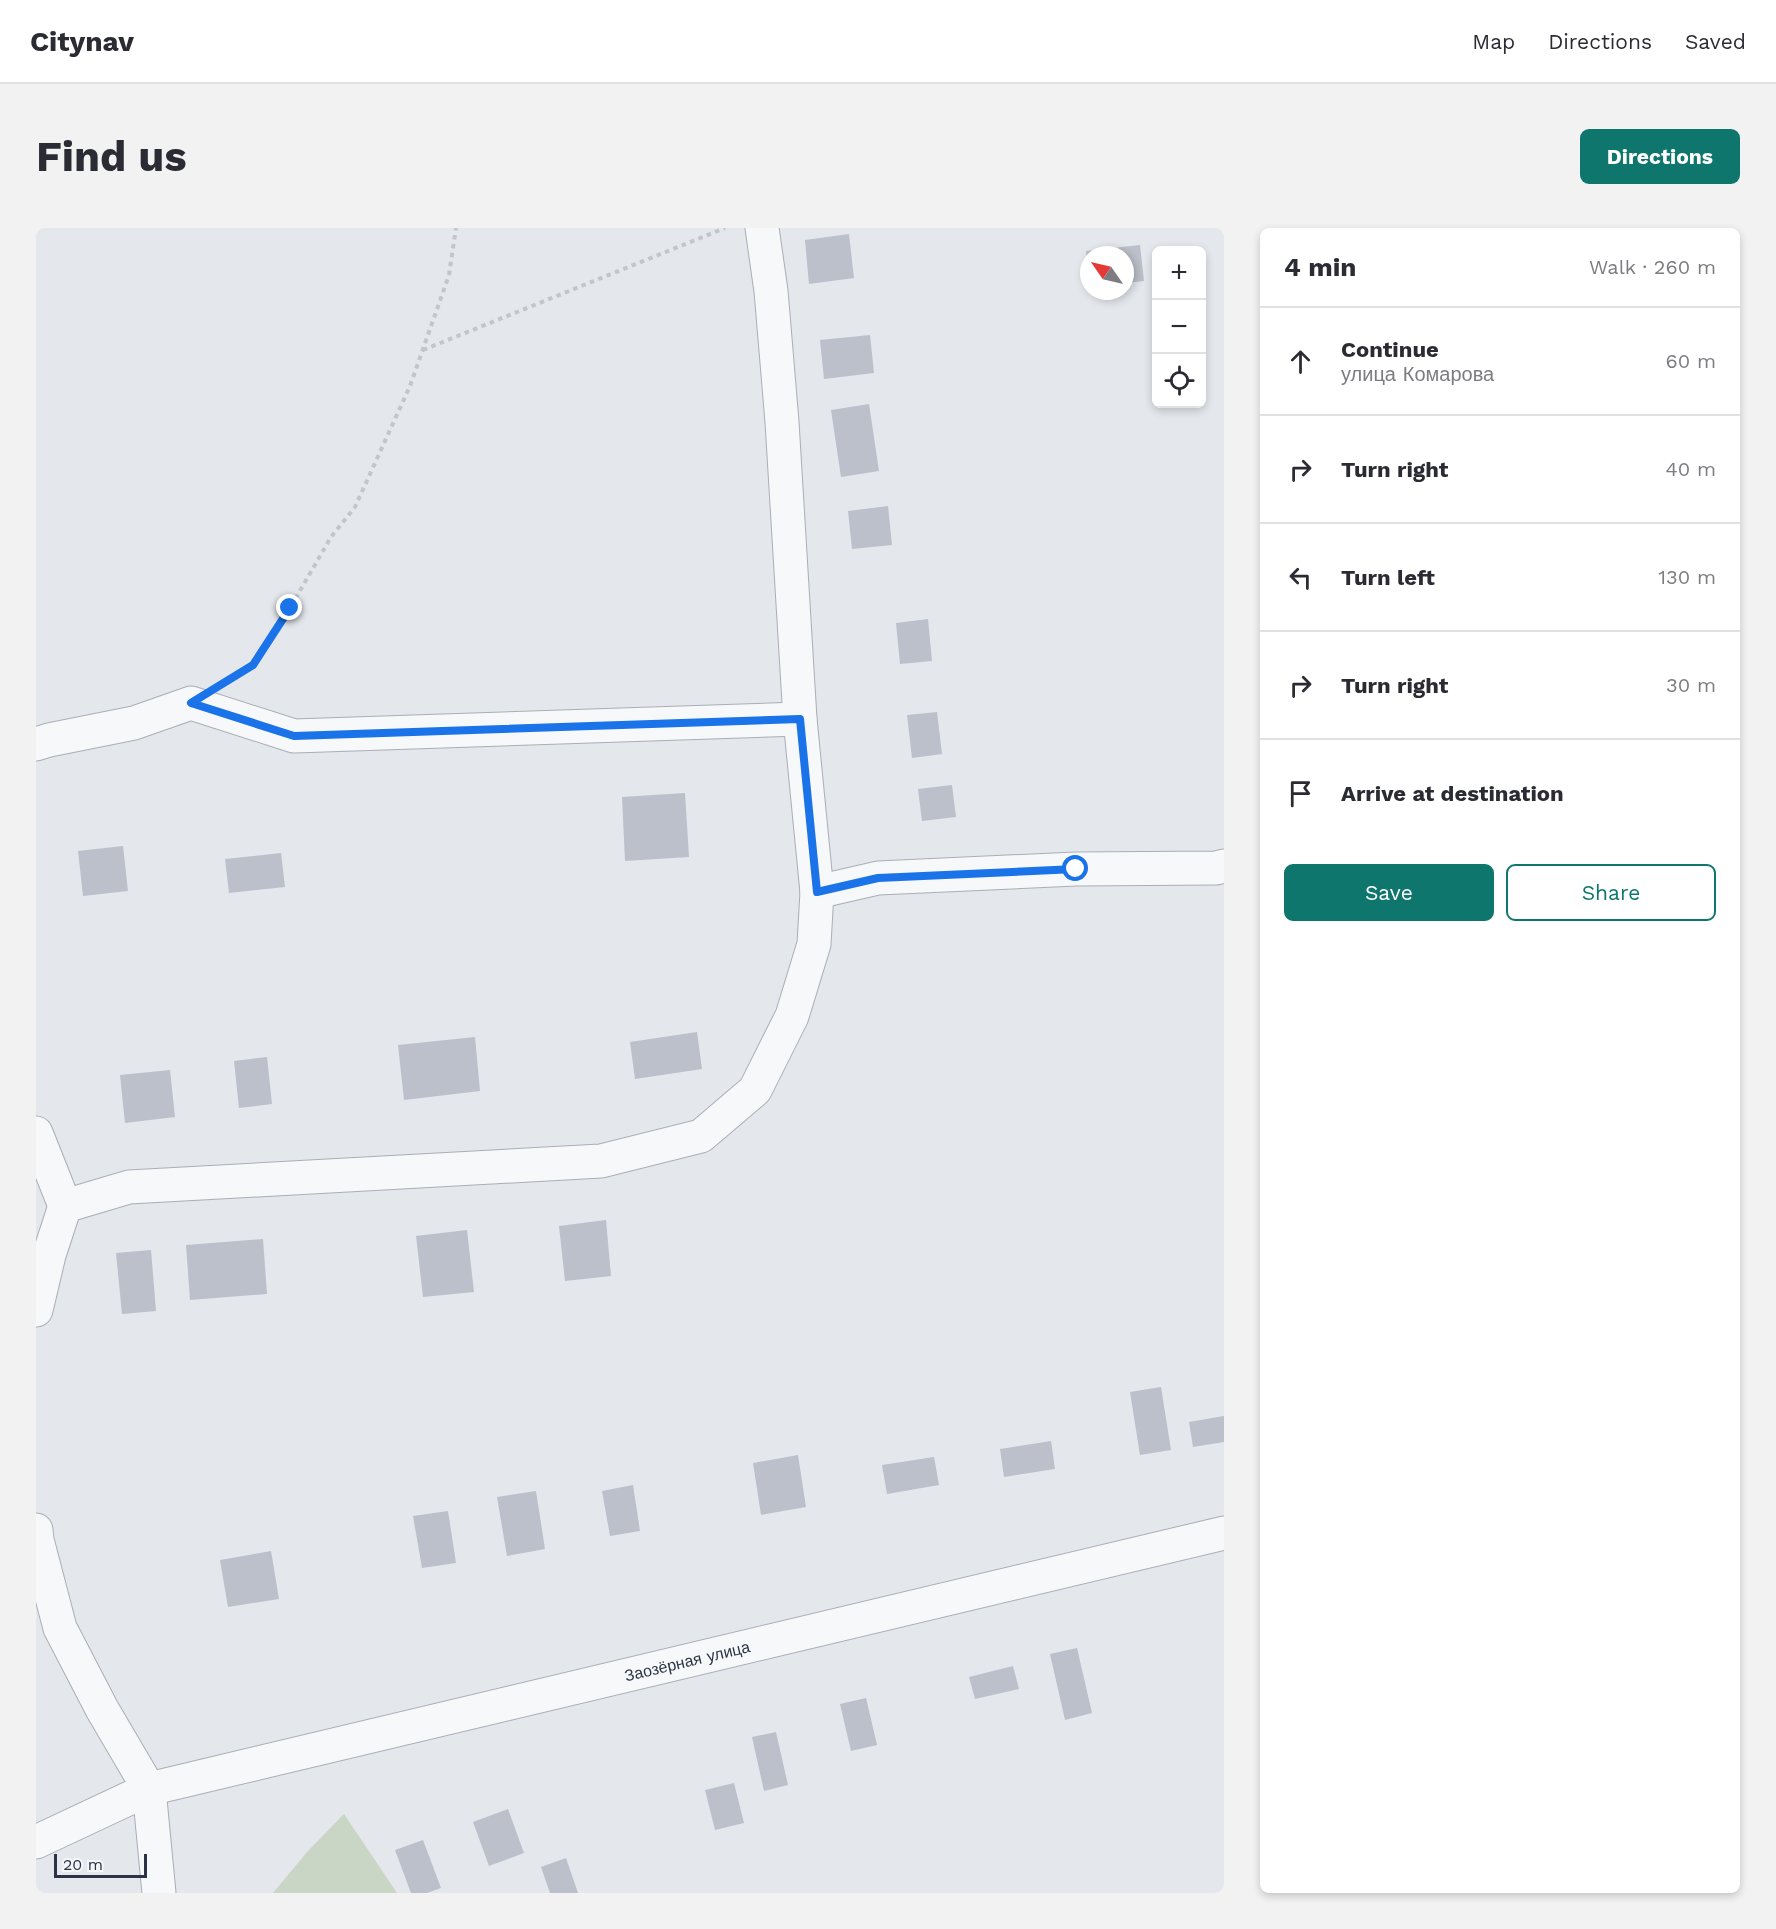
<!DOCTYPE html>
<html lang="en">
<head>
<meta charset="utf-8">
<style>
  body { margin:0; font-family:"Work Sans",sans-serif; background:#f2f2f3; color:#2b2b33 }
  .controls { position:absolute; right:18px; top:18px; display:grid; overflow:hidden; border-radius:9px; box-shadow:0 3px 9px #0003 }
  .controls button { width:54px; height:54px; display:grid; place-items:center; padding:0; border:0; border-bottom:2px solid #e1e1e2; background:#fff; color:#2b2b33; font:30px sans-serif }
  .compass { position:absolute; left:1044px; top:18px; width:54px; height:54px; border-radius:50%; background:#fff; box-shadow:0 3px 9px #0003; rotate:304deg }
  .scale { position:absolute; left:18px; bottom:15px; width:93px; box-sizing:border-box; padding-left:6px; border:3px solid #2b3445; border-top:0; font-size:16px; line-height:21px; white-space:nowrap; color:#2b3445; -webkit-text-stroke:4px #f4f6f9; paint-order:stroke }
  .stop { position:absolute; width:18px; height:18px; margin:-14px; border:4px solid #1a73e8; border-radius:50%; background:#fff }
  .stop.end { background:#1a73e8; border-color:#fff; box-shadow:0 2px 6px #0008 }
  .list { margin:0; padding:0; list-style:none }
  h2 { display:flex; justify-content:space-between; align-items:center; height:78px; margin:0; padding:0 24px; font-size:26px }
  h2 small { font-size:20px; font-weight:400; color:#7c7c81 }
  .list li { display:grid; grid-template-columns:39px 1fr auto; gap:18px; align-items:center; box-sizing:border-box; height:108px; padding:0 24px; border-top:2px solid #e1e1e2 }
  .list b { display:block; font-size:22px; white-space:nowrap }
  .list p { margin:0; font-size:20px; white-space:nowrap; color:#7c7c81 }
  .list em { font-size:20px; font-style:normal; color:#7c7c81 }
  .actions { display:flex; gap:12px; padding:18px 24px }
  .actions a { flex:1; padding:14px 0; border:2px solid #0f766e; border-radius:9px; text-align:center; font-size:21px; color:#0f766e }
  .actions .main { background:#0f766e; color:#fff }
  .icon { flex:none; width:33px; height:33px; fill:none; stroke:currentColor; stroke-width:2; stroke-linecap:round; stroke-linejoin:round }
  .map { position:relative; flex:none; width:1188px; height:1665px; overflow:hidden; border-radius:9px }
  header { display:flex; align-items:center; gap:36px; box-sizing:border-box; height:84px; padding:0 30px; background:#fff; border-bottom:2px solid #e1e1e2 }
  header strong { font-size:28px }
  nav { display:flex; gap:33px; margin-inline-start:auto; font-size:21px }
  .intro { display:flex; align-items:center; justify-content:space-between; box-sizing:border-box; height:144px; padding:0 36px }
  h1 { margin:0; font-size:42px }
  .button { padding:15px 27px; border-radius:9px; background:#0f766e; color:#fff; font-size:21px; font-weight:700 }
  main { display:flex; gap:36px; padding:0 36px }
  aside { flex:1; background:#fff; border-radius:9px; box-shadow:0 3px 9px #0003 }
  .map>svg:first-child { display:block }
</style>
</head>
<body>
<header>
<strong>Citynav</strong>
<nav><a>Map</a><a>Directions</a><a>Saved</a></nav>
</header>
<div class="intro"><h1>Find us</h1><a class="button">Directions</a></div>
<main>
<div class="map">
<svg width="1188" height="1665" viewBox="0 0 1188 1665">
  <rect width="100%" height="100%" fill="#e4e7ec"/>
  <!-- green -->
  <polygon fill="#c9d6c5" points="308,1586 361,1665 237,1665 271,1624"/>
  <!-- building -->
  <g fill="#bbc0ca">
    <polygon points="813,6 818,50 773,56 769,12"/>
    <polygon points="1104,17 1108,53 1089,55 1089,27 1053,27 1051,34 1050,23"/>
    <polygon points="834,107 838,145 788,151 784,112"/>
    <polygon points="833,176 843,243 805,249 795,182"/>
    <polygon points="852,278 856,317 816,321 812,283"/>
    <polygon points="892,391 896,433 864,436 860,395"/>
    <polygon points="901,484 906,526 876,530 871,487"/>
    <polygon points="916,557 920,589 886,593 882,561"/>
    <polygon points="649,565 653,629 589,633 586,569"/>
    <polygon points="87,618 92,663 47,668 42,623"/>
    <polygon points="245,625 249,659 193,665 189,631"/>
    <polygon points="661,804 666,841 599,851 594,814"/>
    <polygon points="439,809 444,863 368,872 362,817"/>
    <polygon points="231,829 236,876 203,880 198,833"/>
    <polygon points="134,842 139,889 89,895 84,847"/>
    <polygon points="570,992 575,1048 529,1053 523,998"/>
    <polygon points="431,1002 438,1064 387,1069 380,1008"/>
    <polygon points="227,1011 231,1066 154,1072 150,1017"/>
    <polygon points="115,1022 120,1083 86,1086 80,1025"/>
    <polygon points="1125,1159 1135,1222 1104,1227 1094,1164"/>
    <polygon points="1188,1188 1188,1214 1157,1219 1153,1194"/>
    <polygon points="1015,1213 1019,1241 968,1249 964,1221"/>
    <polygon points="762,1227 770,1279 725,1287 717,1235"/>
    <polygon points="898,1229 903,1257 851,1266 846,1237"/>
    <polygon points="597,1257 604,1303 574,1308 566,1263"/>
    <polygon points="500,1263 509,1321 471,1328 461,1269"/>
    <polygon points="412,1283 420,1335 386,1340 377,1288"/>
    <polygon points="235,1323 243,1371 192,1379 184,1332"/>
    <polygon points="1041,1420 1056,1485 1029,1492 1014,1426"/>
    <polygon points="977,1438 983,1461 939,1471 933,1449"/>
    <polygon points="830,1470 841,1517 815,1523 804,1476"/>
    <polygon points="740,1504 752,1557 728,1563 716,1509"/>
    <polygon points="698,1555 708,1595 679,1602 669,1562"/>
    <polygon points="472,1581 488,1625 453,1638 437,1594"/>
    <polygon points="387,1612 405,1660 391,1665 375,1665 359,1622"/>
    <polygon points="530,1630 542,1665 514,1665 505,1639"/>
  </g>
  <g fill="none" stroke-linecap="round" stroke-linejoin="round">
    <defs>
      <g id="minor">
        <polyline points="0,516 13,512 98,495 155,475 258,508 764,491"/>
        <polyline points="781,664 842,650 1040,641 1180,640 1188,638"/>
        <polyline points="0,905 29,978"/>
        <polyline points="0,1082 13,1027 29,978 93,959 565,933 665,908 719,862 756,788 778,716 781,664 764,491 746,194 735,63 726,0"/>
        <polyline points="0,1302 1,1312 24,1400 66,1481 113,1561 123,1665"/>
        <path id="s1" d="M 0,1614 L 113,1561 L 1188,1305"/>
      </g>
    </defs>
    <!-- minor casing -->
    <use href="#minor" stroke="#a9aeb7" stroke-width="35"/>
    <!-- path -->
    <g stroke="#c2c5cb" stroke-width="4" stroke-dasharray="4.5 4.5" stroke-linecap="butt">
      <polyline points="387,122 689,0"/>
      <polyline points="192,452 217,437 254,380 295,309 319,279 374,158 413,47 420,0"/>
    </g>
    <!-- minor -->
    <use href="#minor" stroke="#f7f8fa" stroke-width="33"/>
  </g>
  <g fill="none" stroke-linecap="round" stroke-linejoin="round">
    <!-- route -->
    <polyline stroke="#1a73e8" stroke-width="8" points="254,380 217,437 155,475 258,508 764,491 781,664 842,650 1040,641"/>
  </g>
  <g text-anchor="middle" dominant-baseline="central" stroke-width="4.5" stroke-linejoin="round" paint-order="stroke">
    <!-- street labels -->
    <g font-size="16" fill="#2b3445" stroke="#f4f6f9">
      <text stroke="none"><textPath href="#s1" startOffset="678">Заозёрная улица</textPath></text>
    </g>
  </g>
</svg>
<div class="controls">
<button>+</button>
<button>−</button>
<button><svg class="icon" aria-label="locate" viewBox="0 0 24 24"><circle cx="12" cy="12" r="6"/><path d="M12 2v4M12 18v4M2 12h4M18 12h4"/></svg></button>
</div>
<svg class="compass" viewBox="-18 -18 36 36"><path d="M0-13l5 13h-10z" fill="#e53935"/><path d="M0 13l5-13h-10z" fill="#7c7c81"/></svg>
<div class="scale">20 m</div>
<div class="stop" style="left:1040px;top:641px"></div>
<div class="stop end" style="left:254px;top:380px"></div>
</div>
<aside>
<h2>4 min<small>Walk · 260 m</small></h2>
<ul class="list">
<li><svg class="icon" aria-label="ahead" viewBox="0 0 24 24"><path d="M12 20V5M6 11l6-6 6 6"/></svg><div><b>Continue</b><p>улица Комарова</p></div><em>60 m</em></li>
<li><svg class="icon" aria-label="right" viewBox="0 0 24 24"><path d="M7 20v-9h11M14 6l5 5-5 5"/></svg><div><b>Turn right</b></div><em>40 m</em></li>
<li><svg class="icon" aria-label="left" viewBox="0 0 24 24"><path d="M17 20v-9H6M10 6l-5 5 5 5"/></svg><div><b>Turn left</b></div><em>130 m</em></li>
<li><svg class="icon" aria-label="right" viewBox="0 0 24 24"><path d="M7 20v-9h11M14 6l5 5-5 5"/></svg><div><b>Turn right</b></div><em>30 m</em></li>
<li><svg class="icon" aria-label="arrive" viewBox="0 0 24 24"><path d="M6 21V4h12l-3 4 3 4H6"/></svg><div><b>Arrive at destination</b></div></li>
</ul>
<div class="actions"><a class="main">Save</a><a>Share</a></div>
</aside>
</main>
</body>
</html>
